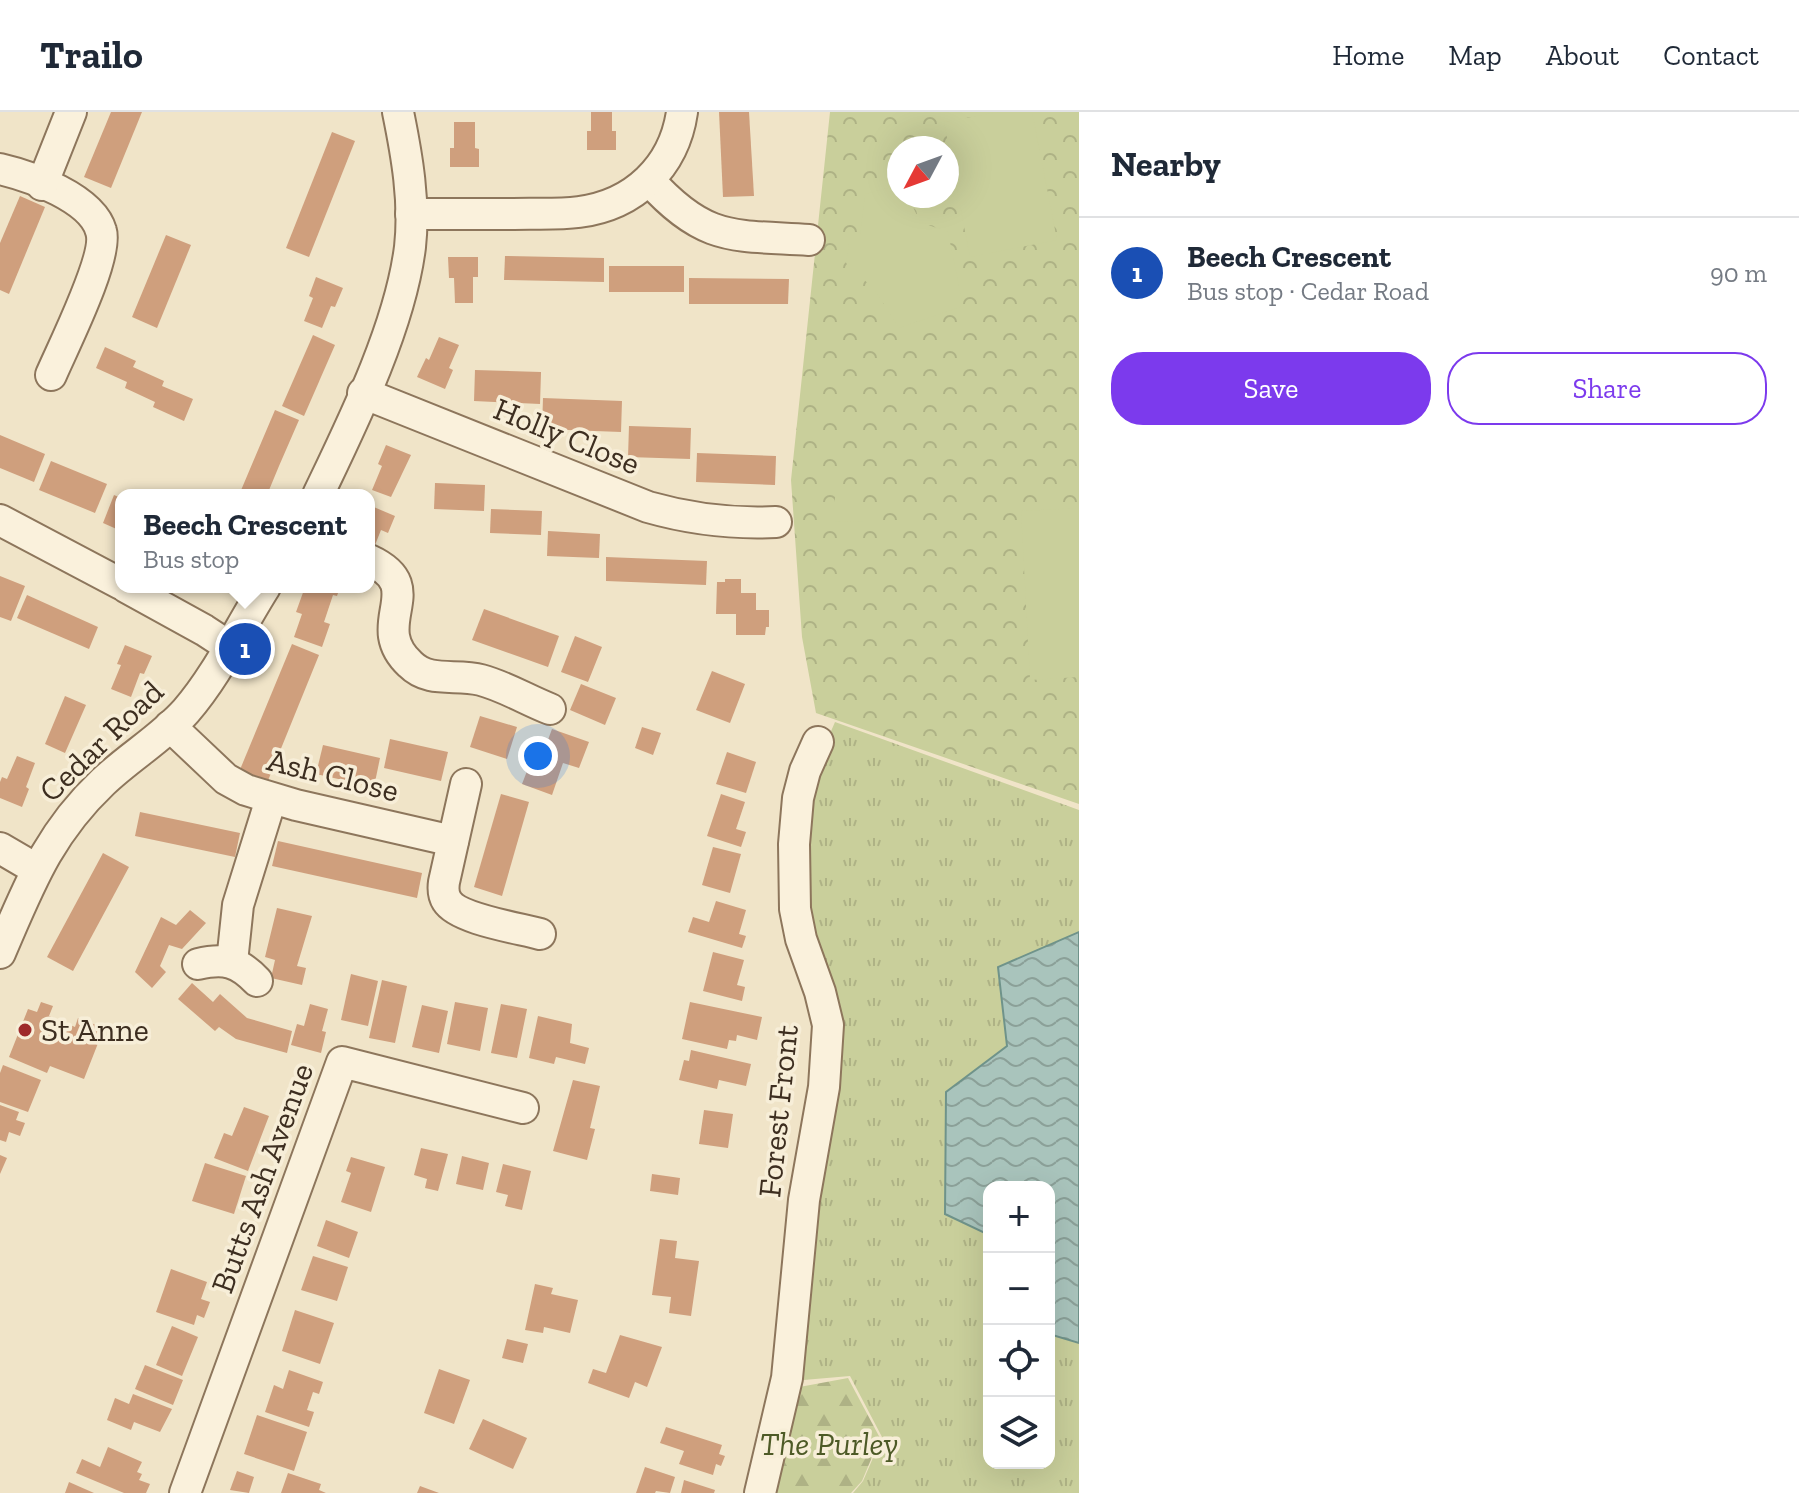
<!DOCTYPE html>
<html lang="en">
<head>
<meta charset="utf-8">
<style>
  body { margin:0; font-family:"Zilla Slab",serif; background:#f2f2f3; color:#1f2937 }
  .controls { position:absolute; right:24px; bottom:24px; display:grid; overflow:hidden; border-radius:16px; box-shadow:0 8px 32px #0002 }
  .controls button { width:72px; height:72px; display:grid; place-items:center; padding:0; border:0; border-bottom:2px solid #e0e1e3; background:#fff; color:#1f2937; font:40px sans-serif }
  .compass { position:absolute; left:887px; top:24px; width:72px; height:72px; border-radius:50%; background:#fff; box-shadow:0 8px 32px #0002; rotate:229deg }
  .you { position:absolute; left:538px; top:644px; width:28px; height:28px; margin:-20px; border:6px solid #fff; border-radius:50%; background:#1a73e8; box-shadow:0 0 0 12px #1a73e833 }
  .badge { display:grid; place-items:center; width:52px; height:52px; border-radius:50%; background:#7c3aed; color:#fff; font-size:26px; font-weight:700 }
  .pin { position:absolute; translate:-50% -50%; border:4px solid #fff; box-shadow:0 2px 8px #0006 }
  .popup { position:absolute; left:115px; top:377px; width:260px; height:104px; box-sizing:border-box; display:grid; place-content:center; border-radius:16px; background:#fff; filter:drop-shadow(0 2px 6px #0005); font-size:26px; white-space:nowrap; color:#747a83 }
  .popup b { font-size:30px; color:#1f2937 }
  .popup::after { content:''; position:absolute; left:50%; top:100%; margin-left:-16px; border:16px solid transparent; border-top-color:#fff }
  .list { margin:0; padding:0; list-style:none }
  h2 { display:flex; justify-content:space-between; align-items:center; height:104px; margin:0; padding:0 32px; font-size:34px }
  h2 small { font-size:26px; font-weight:400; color:#747a83 }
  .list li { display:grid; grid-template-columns:52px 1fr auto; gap:24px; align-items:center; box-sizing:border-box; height:112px; padding:0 32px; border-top:2px solid #e0e1e3 }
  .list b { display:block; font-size:30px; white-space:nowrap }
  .list p { margin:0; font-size:26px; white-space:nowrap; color:#747a83 }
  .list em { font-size:26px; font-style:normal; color:#747a83 }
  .actions { display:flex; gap:16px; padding:24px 32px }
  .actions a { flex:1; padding:18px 0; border:2px solid #7c3aed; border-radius:32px; text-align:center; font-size:28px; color:#7c3aed }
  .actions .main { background:#7c3aed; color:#fff }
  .icon { flex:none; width:44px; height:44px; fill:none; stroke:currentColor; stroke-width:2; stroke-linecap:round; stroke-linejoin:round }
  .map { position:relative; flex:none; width:1079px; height:1381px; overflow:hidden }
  header { display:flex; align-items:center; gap:48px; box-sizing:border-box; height:112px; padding:0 40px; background:#fff; border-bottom:2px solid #e0e1e3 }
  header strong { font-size:38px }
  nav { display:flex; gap:44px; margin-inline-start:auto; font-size:28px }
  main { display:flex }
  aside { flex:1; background:#fff }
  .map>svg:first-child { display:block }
</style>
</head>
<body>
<header>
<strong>Trailo</strong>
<nav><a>Home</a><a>Map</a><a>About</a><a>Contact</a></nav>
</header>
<main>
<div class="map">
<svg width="1079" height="1381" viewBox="0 0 1079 1381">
  <defs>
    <pattern id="grass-tufts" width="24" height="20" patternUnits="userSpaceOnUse" patternTransform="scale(2)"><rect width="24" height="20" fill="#c9cf9b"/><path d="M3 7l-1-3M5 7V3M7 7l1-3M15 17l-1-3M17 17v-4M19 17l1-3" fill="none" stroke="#aeb285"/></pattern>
    <pattern id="forest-firs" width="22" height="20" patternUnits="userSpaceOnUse" patternTransform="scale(2)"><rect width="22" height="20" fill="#c9cf9b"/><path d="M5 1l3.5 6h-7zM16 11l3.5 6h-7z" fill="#aeb285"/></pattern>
    <pattern id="park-crowns" width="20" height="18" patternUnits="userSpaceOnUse" patternTransform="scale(2)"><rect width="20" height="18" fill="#c9cf9b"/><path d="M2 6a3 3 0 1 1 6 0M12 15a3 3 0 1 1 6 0" fill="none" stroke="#aeb285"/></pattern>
    <pattern id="water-waves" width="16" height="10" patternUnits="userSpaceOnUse" patternTransform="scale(2)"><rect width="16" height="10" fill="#a9c4bc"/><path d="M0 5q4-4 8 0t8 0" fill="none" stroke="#8ba098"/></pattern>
  </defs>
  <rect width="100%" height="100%" fill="#f0e4c8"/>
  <!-- grass -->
  <path fill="url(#grass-tufts)" fill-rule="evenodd" d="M 835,610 L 1079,698 L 1079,1381 L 853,1381 L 863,1369 L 882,1325 L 850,1264 L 792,1269 L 837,904 L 806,821 L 802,728 L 812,663 ZM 989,1075 L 1049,1075 L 1049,1351 L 989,1351 Z"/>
  <!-- forest -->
  <polygon fill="url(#forest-firs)" points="848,1266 880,1326 862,1369 851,1381 774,1381 794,1276"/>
  <!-- park -->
  <path fill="url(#park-crowns)" fill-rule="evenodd" d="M 830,0 L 1079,0 L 1079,692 L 816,601 L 802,525 L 791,368 ZM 899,36 L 947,36 L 947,84 L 899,84 Z"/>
  <!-- pitch -->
  <g fill="#c9cf9b">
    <polygon points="998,0 1032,0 1057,128 970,145 944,10"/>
    <polygon points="899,73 899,84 908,84 920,110 948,120 963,194 899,216 874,177 846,151 849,132 860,122 865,82"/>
    <polygon points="835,383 863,383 863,410 835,409"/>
    <polygon points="1079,396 1079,565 1030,568 1021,399"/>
  </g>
  <!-- water -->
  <polygon fill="url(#water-waves)" stroke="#6f938a" stroke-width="2" points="1079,820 1079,1231 1049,1222 1049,1075 989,1075 989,1123 945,1102 946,980 1007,934 998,855"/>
  <!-- building -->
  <g fill="#cf9f7d">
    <polygon points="111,0 142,0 111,76 84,65"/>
    <polygon points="591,0 612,0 612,19 616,19 616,38 587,38 587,19 591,19"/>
    <polygon points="719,0 749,0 754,84 723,85"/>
    <polygon points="454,10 475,10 475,36 479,37 479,55 450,55 450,36 454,36"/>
    <polygon points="332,20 355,29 309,145 286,136"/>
    <polygon points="20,84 45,95 9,182 0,178 0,131"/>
    <polygon points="166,123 191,133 157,216 132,205"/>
    <polygon points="505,144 604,146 604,170 504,168"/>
    <polygon points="448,145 478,145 478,165 473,165 473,191 455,191 454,166 449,166"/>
    <rect x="609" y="154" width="75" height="26"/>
    <polygon points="316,165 343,176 335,195 331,194 322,216 304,209 313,186 309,184"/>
    <polygon points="689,166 789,167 788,192 689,192"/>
    <polygon points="313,223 335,233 304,304 282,294"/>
    <polygon points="439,225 459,233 449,256 453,258 445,277 417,265 426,246 429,248"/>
    <polygon points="105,235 136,249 133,255 164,269 162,274 193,287 184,309 153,295 155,290 125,276 127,270 96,256"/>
    <polygon points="475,258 541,260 540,292 474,289"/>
    <polygon points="543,286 622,289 621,320 542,317"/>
    <polygon points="275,298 299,308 279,354 267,383 239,383"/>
    <polygon points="629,314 691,316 690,347 628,345"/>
    <polygon points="0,323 45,342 34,370 0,356"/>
    <polygon points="386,333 411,343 391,385 372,378 382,354 378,352"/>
    <polygon points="697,341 776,344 775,373 696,370"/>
    <polygon points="51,349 107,372 95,401 39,378"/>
    <polygon points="435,371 485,373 484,399 434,397"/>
    <polygon points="114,383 121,386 121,419 103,411"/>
    <polygon points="369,393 395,404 388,421 381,418 375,433 369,430"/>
    <polygon points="491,397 542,399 541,423 490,421"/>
    <polygon points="548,419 600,422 599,446 547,444"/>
    <polygon points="606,445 707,449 706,473 606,469"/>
    <polygon points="0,464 25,474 11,509 0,505"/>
    <polygon points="725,467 741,467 741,481 756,481 756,498 769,498 769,515 766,515 765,523 736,523 736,502 716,502 717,470 725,470"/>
    <polygon points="305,475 340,475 337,484 333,483 324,510 330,512 322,535 294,525 302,502 296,500"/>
    <polygon points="27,483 98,515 89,537 17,506"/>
    <polygon points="484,497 559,524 548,555 472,528"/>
    <polygon points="575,524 602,535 588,570 561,560"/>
    <polygon points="292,532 319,543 267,671 239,660"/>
    <polygon points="125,533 152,544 144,562 140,561 131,585 111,577 121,553 117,552"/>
    <polygon points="712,559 745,572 730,611 696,598"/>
    <polygon points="581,572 616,586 605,613 570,598"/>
    <polygon points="65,584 86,593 65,641 45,632"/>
    <polygon points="480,604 517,615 507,647 470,635"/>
    <polygon points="642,615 661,621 653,643 635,636"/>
    <polygon points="552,617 589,630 579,656 563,651 552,683 522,672 534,641 542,644"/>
    <polygon points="390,627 448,640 441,669 384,656"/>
    <polygon points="323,633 380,646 374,675 316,662"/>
    <polygon points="727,640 756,650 746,681 716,672"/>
    <polygon points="17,644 35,651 26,675 29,677 22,695 0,686 0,670 2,665 7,667"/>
    <polygon points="501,682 529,690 502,784 474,775"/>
    <polygon points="721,682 745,690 736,717 746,720 741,735 707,724"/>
    <polygon points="140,700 240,721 235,745 135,724"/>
    <polygon points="278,729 422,761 417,786 272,754"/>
    <polygon points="713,735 741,742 730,781 702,773"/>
    <polygon points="103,741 129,755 73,859 47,845"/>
    <polygon points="716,789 746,798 739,822 746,824 742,836 688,820 693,805 709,810"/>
    <polygon points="277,796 312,804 297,854 306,856 302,873 271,866 275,848 265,845"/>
    <polygon points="190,798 206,811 182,837 169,833 160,854 166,860 152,876 135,860 161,805 176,813"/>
    <polygon points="713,840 744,848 737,873 745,875 742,889 703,879"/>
    <polygon points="351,862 378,869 368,914 341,908"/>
    <polygon points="382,868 407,874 395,931 369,926"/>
    <polygon points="192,871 213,890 220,882 247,906 292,919 287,941 236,927 219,915 215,919 178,887"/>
    <polygon points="41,890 53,894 49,904 75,915 78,906 104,916 84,967 50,954 47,961 9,945 28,897 37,900"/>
    <polygon points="455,890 488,896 480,939 447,932"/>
    <polygon points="690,890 762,905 757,928 737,923 736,929 729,928 727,937 682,927"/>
    <polygon points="310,892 328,897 322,919 326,920 321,941 291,933 297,912 304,914"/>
    <polygon points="501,892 527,897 517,946 491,941"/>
    <polygon points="422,893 448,899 439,941 412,935"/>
    <polygon points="538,904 572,912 570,931 589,936 585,952 556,945 554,952 529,946"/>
    <polygon points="691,938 751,952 746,974 719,968 717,977 679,968 684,948 689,949"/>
    <polygon points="3,953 41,968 28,1000 0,990 0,961"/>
    <polygon points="573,968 600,974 590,1016 595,1017 587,1048 553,1039"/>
    <polygon points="0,993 19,1000 16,1008 25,1011 20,1024 9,1020 6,1030 0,1028"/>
    <polygon points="244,995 269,1004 248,1059 214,1046 224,1021 232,1024"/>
    <polygon points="704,998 733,1002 728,1036 699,1032"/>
    <polygon points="421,1036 448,1042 438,1079 425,1076 427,1067 414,1063"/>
    <polygon points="0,1043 7,1046 0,1062"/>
    <polygon points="462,1044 489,1051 483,1078 456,1072"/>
    <polygon points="351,1045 385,1055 371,1100 341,1090 351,1061 346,1059"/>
    <polygon points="205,1051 246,1064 234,1102 192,1089"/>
    <polygon points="503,1052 531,1059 522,1098 505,1094 508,1083 496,1080"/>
    <polygon points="652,1062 680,1066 678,1083 650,1079"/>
    <polygon points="326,1108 358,1120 349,1146 317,1134"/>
    <polygon points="660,1127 677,1129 675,1146 699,1149 691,1204 669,1201 671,1185 652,1183"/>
    <polygon points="313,1144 348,1155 337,1189 301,1178"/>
    <polygon points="171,1157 207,1170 201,1187 210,1190 204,1206 197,1203 194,1213 156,1200"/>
    <polygon points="535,1172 553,1176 551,1182 578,1188 570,1221 544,1215 543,1221 525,1218"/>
    <polygon points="295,1198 334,1211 320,1252 282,1239"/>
    <polygon points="172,1214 198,1225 182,1264 156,1253"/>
    <polygon points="620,1223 662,1235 647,1275 635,1270 629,1286 588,1271 593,1257 606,1261"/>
    <polygon points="507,1227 528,1232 523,1251 502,1246"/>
    <polygon points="145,1253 183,1268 173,1293 135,1277"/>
    <polygon points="439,1257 470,1268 454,1312 424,1301"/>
    <polygon points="289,1258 323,1270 319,1282 313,1280 307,1298 314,1300 309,1315 265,1300 274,1273 283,1277"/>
    <polygon points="133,1282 172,1297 160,1320 134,1310 131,1318 107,1308 115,1286 129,1292"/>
    <polygon points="257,1303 307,1320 294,1359 244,1342"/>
    <polygon points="483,1307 527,1326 513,1357 469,1337"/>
    <polygon points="666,1315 722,1333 719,1342 725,1344 721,1354 716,1352 713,1363 679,1352 684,1339 660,1331"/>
    <polygon points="108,1335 142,1350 137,1360 142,1362 139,1368 150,1372 146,1381 124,1381 76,1361 82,1347 100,1355"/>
    <polygon points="645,1355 675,1365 670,1381 656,1379 655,1381 636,1381"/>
    <polygon points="237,1359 254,1365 249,1381 230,1378"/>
    <polygon points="288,1361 321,1372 319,1378 326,1381 281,1381"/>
    <polygon points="684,1368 715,1378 714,1381 681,1381"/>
    <polygon points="69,1370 94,1381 65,1381"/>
    <polygon points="420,1374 439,1381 417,1381"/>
  </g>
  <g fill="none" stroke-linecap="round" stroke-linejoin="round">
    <defs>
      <g id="minor">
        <path d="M 0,57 C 30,64 92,86 101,119 C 109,144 63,235 51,263"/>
        <path d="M 649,68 C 705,130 732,123 809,128"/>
        <polyline points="42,73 71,0"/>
        <path d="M 411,102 C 444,102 477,102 510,102 C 533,101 556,103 579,100 C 634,93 674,55 682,0"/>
        <path d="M 363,281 L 648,395 C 690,407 733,412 776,410"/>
        <path d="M 318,383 C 353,310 400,215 410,135 C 415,90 407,44 398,0"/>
        <polyline points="0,408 121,472"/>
        <path d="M 369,448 C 431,476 366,511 410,552 C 430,572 456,561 481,568 C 504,574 527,588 550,597"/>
        <polyline points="126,475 204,518 230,535"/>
        <polyline points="170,614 226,667 246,678 296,693 453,729"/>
        <path d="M 466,672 L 444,770 C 443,777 443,783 447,789 C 458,807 518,816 540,822"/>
        <polyline points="0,736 36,757"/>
        <path d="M 0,841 C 29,774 48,722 103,670 C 129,645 162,626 186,599 C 218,562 239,516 265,475"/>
        <polyline points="232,850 238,793 271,687"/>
        <path d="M 198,852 C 224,846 238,849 257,869"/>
        <polyline points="185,1381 342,950 523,996"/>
        <polyline points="760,1381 787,1266 804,1088 824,975 828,913 820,880 801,827 795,797 794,732 798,686 805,659 818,630"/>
      </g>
    </defs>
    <!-- minor casing -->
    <use href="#minor" stroke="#8d765c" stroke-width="34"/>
    <!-- minor -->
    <use href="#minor" stroke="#faf1dc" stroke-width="30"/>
  </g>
  <!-- markers -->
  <circle fill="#9e2a2b" stroke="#f7eed8" stroke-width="3" cx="25" cy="918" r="8"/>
  <g text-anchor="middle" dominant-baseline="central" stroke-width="7" stroke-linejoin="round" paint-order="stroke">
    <!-- street labels -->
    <g font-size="32" fill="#3d2e20" stroke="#f7eed8">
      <text transform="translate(567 324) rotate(22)">Holly Close</text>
      <text transform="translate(101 629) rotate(-44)">Cedar Road</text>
      <text transform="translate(333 663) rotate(14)">Ash Close</text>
      <text transform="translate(778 999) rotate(-84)">Forest Front</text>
      <text transform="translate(262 1066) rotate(-70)">Butts Ash Avenue</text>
    </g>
    <!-- poi labels -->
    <g font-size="32" fill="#3d2e20" stroke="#f7eed8" text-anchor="start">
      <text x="41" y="918">St Anne</text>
    </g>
    <!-- park labels -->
    <g font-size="32" font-style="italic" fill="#4d5a26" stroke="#f7eed8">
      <text x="829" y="1332">The Purley</text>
    </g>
  </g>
</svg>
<div class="controls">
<button>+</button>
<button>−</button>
<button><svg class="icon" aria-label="locate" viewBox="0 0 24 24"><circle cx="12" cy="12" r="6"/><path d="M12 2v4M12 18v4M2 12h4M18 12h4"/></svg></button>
<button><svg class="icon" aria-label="layers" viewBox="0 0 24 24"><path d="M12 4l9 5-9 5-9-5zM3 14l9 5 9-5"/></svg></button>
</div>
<svg class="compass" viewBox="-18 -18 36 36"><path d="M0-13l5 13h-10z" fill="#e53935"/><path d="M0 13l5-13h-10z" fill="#747a83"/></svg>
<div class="you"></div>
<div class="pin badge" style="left:245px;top:537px;background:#1a4fb4">1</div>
<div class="popup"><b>Beech Crescent</b>Bus stop</div>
</div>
<aside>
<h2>Nearby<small></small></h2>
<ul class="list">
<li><span class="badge" style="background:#1a4fb4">1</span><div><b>Beech Crescent</b><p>Bus stop · Cedar Road</p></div><em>90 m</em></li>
</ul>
<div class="actions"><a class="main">Save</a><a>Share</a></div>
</aside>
</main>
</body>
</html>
